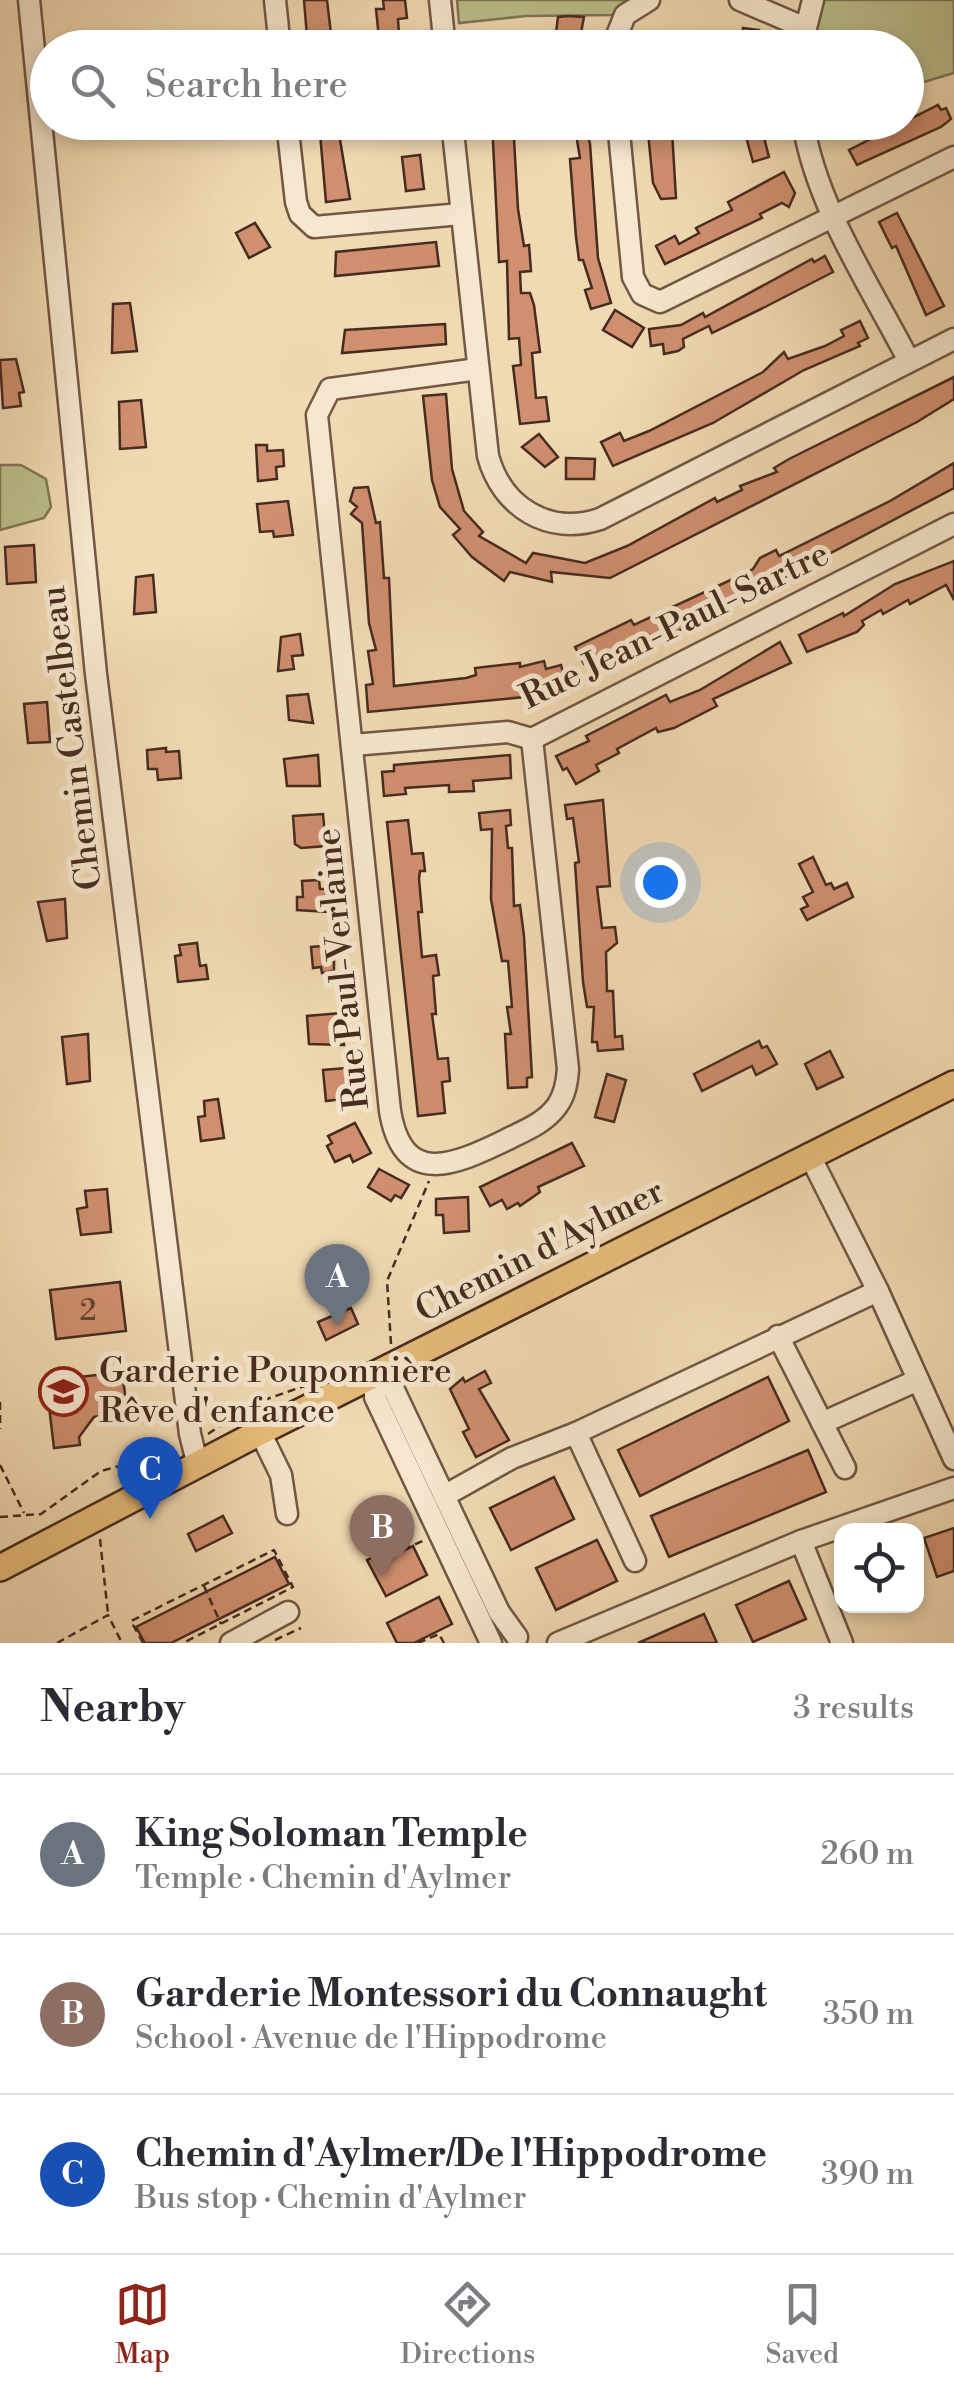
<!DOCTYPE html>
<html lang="en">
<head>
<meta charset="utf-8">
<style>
  body { margin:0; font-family:"Libre Bodoni",serif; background:#f7f7f7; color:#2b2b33 }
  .controls { position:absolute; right:30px; bottom:30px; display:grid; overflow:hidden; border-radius:20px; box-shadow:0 5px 15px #0003 }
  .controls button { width:90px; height:90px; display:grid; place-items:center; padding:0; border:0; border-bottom:2px solid #e1e1e2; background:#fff; color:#2b2b33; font:50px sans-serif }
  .you { position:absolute; left:660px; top:882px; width:35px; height:35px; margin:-25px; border:8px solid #fff; border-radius:50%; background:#1a73e8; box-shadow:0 0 0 15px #1a73e833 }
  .badge { display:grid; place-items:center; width:65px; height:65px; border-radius:50%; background:#8f2418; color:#fff; font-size:32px; font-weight:700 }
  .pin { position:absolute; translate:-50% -82px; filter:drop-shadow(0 2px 5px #0008) }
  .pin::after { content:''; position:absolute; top:52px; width:35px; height:30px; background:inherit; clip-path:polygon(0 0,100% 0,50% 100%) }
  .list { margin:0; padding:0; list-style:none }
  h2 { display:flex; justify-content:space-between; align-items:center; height:130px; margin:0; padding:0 40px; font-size:42px }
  h2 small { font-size:32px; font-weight:400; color:#7c7c81 }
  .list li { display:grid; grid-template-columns:65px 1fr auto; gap:30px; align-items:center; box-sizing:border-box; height:160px; padding:0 40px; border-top:2px solid #e1e1e2 }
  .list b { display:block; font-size:38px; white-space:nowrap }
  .list p { margin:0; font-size:32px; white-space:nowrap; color:#7c7c81 }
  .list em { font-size:32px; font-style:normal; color:#7c7c81 }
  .icon { flex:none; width:55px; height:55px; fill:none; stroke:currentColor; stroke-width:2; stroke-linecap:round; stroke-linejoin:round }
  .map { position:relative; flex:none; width:954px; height:1643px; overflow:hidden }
  .search { position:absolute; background:#fff; box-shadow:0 5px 15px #0003; left:30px; right:30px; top:30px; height:110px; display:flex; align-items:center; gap:25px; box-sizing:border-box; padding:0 35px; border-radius:55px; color:#7c7c81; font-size:38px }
  .sheet { height:610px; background:#fff }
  nav { display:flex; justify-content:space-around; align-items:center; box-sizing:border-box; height:140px; border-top:2px solid #e1e1e2; background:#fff; font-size:28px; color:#7c7c81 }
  nav a { display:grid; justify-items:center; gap:5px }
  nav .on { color:#8f2418 }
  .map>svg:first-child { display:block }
</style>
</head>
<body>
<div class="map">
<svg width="954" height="1643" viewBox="0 0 954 1643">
  <rect width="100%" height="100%" fill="#f1dab3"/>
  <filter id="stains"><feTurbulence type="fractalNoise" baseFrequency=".002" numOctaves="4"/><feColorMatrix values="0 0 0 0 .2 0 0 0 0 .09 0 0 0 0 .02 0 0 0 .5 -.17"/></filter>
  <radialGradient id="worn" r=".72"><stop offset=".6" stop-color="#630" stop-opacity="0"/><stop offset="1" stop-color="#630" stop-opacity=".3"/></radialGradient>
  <!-- green -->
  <g fill="#bbbf8c" stroke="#807556" stroke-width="2.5">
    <polygon points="457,0 627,0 612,15 526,16 459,23"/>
    <polygon points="813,0 954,0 954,73 907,87 906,48 801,48"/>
    <polygon points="0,465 21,465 46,479 51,507 44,518 0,530"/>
  </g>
  <!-- building -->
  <g fill="#d08f6f" stroke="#462b1f" stroke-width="2.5">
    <polygon points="304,0 327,0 331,34 324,35 325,48 312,48 311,36 307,37"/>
    <polygon points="383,0 405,0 407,18 398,19 400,48 380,48 376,9 384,9"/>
    <polygon points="567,16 584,17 578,48 560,48 560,41 555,40 558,17"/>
    <polygon points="743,28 759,30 758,37 781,40 780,48 741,48"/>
    <polygon points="938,105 941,110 946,108 951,119 941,127 857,165 849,150"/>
    <polygon points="319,122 337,122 350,199 326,202"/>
    <polygon points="492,122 513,122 518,209 524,246 529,245 531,271 520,272 521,293 530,293 534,305 540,352 532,353 536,398 546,397 549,421 520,424 513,366 521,365 519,338 509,339 507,261 499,262"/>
    <polygon points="574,122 585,122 590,144 598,258 611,303 591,309 585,290 592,288 583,260 579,260 576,237 570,159 580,158"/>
    <polygon points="647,122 662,122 663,132 672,131 676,198 661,199 653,183"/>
    <polygon points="742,122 760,122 769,157 753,162"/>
    <polygon points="420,155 424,189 406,191 402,157"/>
    <polygon points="784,172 795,193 789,207 782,203 760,214 762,218 665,264 656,246 675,236 679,244 699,233 696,228 732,210 728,202"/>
    <polygon points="897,213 944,306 926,315 896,246 892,248 879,222"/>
    <polygon points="255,223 270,247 249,258 236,233"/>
    <polygon points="436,242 439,266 335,276 336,252"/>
    <polygon points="825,256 833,272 765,307 712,333 709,326 683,339 684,347 678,351 664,354 663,344 651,346 649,329 681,325 703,313 705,317 812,259 814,262"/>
    <polygon points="130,303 137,351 112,353 113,304"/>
    <polygon points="615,310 644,328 632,347 603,330"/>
    <polygon points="860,321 868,338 858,343 860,346 804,370 713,423 613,466 601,442 620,433 624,441 649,431 763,372 784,352 788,359 825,346 844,336 841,330"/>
    <polygon points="445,324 446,344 342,353 345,330"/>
    <polygon points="16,359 24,392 19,393 21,406 3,408 0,360"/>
    <polygon points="954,377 954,399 917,422 610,578 551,572 552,582 510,572 504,581 472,557 453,535 460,529 440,507 432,480 423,396 446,394 452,469 464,511 483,532 479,536 526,563 533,553 585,563 627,546 715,498 717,502 742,490 740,486 777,472 774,468 789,459"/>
    <polygon points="141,400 146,447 120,449 119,402"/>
    <polygon points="539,434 558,457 545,467 522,447"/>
    <polygon points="256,445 267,445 267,451 283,450 284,466 276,467 277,479 258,481"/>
    <polygon points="566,458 595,459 594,479 566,479"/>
    <polygon points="954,463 954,488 738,602 736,597 715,608 717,612 660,640 650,635 621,652 584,664 575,647 631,620 634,625 735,578 753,569 760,558 776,550 779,556 890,501"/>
    <polygon points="368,487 376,523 380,522 384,578 389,578 394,686 466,678 476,675 475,668 520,663 520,667 544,661 546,669 561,665 566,683 525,697 368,712 366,685 373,684 368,651 376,650 369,623 362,523 351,514 357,507 350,501 354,488"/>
    <polygon points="288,501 293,535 274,537 273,531 260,532 257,504"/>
    <polygon points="34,545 36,582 7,584 5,547"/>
    <polygon points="954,561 954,600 946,585 910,604 908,600 883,614 881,610 862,621 864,625 857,632 807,652 799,635 843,613 844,616 895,584"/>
    <polygon points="153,575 156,612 134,614 136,577"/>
    <polygon points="300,634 303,655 292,656 294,669 278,671 281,637"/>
    <polygon points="780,642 791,663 713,699 717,706 674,728 658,732 656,728 617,749 619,753 596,765 599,771 576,784 567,768 563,770 556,756 589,741 586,736 666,695 670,702 700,690"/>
    <polygon points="308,694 313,723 289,720 287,696"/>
    <polygon points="47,702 50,742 28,743 24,704"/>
    <polygon points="166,748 166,752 179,751 181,778 158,780 157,769 148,769 147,750"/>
    <polygon points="318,755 320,786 287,786 284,759"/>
    <polygon points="510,755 511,778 473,781 474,791 449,792 449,785 405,788 406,794 384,796 382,772 394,771 394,765"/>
    <polygon points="603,800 610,886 597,887 602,928 615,927 617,943 606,952 607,991 613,991 615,1037 622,1036 623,1049 598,1051 597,1042 592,1042 594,1007 587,1007 583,982 575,863 579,862 573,818 567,819 565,805"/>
    <polygon points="510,810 511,825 506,826 508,848 512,848 514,906 520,905 524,936 532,1077 527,1078 527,1087 508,1088 505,1034 511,1034 507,1007 512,1007 508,961 502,961 491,899 492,829 481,830 479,813"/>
    <polygon points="323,814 326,846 301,848 295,844 293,816"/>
    <polygon points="408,820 412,854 423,853 425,871 420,871 419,879 422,912 418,912 422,957 436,955 439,975 433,976 436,1014 432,1014 438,1059 448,1058 450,1081 442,1082 445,1113 418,1116 387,822"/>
    <polygon points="813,857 826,885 831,883 834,889 847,883 853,897 807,920 801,909 808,906 803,897 813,892 799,864"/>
    <polygon points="319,880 320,889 327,889 328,912 297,910 297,897 303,897 302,881"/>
    <polygon points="65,899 67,938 47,941 38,902"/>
    <polygon points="197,943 200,966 206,965 208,979 178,982 175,956 181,955 179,945"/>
    <polygon points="334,945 334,971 322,973 321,967 313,968 311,947"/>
    <polygon points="341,1013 344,1045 309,1044 307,1016"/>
    <polygon points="88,1034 90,1081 67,1084 62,1037"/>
    <polygon points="759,1041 762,1048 767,1046 777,1064 756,1075 752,1066 702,1091 694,1074"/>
    <polygon points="830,1051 843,1077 817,1089 805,1064"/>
    <polygon points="346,1068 351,1098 326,1101 323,1070"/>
    <polygon points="607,1074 626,1080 614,1122 595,1117"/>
    <polygon points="218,1099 224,1138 201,1141 198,1117 205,1116 204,1101"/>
    <polygon points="355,1123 371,1153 353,1162 350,1155 335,1162 327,1146 332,1143 328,1136"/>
    <polygon points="572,1143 584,1166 538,1187 540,1192 520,1206 518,1203 507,1209 502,1200 490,1206 480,1187"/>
    <polygon points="379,1169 409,1185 401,1198 395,1195 391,1201 368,1187"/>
    <polygon points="107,1189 111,1232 81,1235 77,1209 87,1207 85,1191"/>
    <polygon points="468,1197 469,1231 444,1233 443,1215 436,1215 436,1199"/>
    <polygon points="120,1282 126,1331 56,1339 50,1290"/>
    <polygon points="351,1308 358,1324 326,1340 318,1322"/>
    <polygon points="485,1371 491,1383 479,1389 509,1440 476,1457 463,1432 469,1429 450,1389 463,1378 465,1382"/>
    <polygon points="122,1372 126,1401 101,1404 102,1416 94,1417 79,1437 80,1445 54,1448 46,1381"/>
    <polygon points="768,1377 789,1421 640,1496 618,1450"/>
    <polygon points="808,1450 826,1492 669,1557 651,1516"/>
    <polygon points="554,1477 574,1519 511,1550 490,1508"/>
    <polygon points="223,1516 232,1533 196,1551 188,1534"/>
    <polygon points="954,1528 954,1571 937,1577 924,1538"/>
    <polygon points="597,1540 617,1581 556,1610 536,1568"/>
    <polygon points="413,1546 427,1575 386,1596 367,1560 381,1553 385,1560"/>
    <polygon points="275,1557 289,1584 171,1643 145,1643 136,1627"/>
    <polygon points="789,1581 806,1619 753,1642 736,1605"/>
    <polygon points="439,1597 452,1624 414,1643 397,1643 387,1623"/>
    <polygon points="704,1614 717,1643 638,1643"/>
  </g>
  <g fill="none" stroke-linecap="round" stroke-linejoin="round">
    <defs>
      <g id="minor">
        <polyline points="29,0 96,674 190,1434 198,1466"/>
        <polyline points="275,0 280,48"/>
        <polyline points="440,0 445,48"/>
        <polyline points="740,0 803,27"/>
        <polyline points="612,48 625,15 649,0"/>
        <polyline points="801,48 813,0"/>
        <polyline points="287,122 296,202 300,214 314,227 461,214"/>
        <path d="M 452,122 L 488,456 C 502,507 548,536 600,519 L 954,339"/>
        <polyline points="618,122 633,277 642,294 660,302 954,157"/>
        <path d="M 803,122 C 816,206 871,287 909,361"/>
        <path d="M 478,369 L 330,389 L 317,415 L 390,1111 C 403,1188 454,1165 504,1141 C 523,1131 544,1124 557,1106 C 565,1095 567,1083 568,1069 L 532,739"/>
        <polyline points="353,745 508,732 532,739 954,524"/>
        <polyline points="809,1154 878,1291 954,1459"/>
        <polyline points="778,1336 845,1468"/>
        <polyline points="375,1375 393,1388 499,1612 517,1637"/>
        <polyline points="375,1375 375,1397 491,1643"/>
        <polyline points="822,1423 918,1380"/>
        <polyline points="260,1432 281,1475 287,1514"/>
        <polyline points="576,1433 635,1561"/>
        <polyline points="444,1496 512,1458 576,1433 878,1291"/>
        <polyline points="801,1541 842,1643"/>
        <polyline points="231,1643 288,1612"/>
        <polyline points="558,1643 801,1541 954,1488"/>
      </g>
      <polyline id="major" points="0,1568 260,1432 954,1084"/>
    </defs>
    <!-- minor casing -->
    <use href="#minor" stroke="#715744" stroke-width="25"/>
    <!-- major casing -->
    <use href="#major" stroke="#462b1f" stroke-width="30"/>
    <!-- path -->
    <g stroke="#462b1f" stroke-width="2.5" stroke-dasharray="8 5" stroke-linecap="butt">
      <polyline points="391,1344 387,1281 429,1181"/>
      <polyline points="0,1402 0,1429"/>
      <polyline points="208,1434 250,1405 307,1385"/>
      <polyline points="0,1465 24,1513"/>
      <polyline points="0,1517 41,1514 101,1471 145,1459 162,1460"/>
      <polyline points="387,1527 375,1532 383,1548 398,1552 425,1540"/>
      <polyline points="100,1539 108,1614"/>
      <polyline points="204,1586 221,1624"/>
      <polyline points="275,1640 301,1628"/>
      <polyline points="57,1643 108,1615 122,1643"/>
      <polyline points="143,1643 131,1621 274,1550 293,1587 183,1643"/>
      <polyline points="418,1643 439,1634 444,1643"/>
    </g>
    <!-- minor -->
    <use href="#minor" stroke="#f6e7ce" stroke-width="20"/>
    <!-- major -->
    <use href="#major" stroke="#e8bd7a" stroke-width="25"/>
  </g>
  <!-- icons -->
  <defs>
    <symbol id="school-ring" viewBox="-11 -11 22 22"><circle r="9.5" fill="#f6e7ce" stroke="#8f2418" stroke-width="1.5"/><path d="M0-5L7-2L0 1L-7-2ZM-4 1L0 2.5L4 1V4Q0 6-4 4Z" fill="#8f2418"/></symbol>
  </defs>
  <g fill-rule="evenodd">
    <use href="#school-ring" x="36" y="1364" width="55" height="55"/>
  </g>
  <g text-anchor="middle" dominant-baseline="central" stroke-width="10" stroke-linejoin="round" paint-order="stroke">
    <!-- number labels -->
    <g font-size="30" fill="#684433">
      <text x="88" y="1311">2</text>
    </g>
    <!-- street labels -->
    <g font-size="35" fill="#462b1f" stroke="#f6e7ce">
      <text transform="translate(675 626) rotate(-26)">Rue Jean-Paul-Sartre</text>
      <text transform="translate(72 738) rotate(-97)">Chemin Castelbeau</text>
      <text transform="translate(343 969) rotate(-96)">Rue Paul-Verlaine</text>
      <text transform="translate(540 1251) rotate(-27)">Chemin d'Aylmer</text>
    </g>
    <!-- poi labels -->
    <g font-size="35" fill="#462b1f" stroke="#f6e7ce" text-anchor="start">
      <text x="99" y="1371">Garderie Pouponnière<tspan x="99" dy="40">Rêve d'enfance</tspan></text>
    </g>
  </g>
  <rect width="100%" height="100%" filter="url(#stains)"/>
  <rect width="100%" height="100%" fill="url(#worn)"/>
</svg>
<div class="controls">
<button><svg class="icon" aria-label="locate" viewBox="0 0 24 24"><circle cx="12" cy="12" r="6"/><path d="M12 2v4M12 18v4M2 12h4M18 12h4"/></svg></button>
</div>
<div class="you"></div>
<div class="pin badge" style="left:337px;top:1326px;background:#6b7280">A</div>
<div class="pin badge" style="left:382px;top:1577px;background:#8d6e63">B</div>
<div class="pin badge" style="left:150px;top:1519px;background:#1a4fb4">C</div>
<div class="search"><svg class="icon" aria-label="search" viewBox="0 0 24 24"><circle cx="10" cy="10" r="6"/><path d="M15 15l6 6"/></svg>Search here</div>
</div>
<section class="sheet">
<h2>Nearby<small>3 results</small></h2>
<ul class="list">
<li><span class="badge" style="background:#6b7280">A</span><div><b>King Soloman Temple</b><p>Temple · Chemin d'Aylmer</p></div><em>260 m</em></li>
<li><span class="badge" style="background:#8d6e63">B</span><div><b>Garderie Montessori du Connaught</b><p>School · Avenue de l'Hippodrome</p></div><em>350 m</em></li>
<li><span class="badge" style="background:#1a4fb4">C</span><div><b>Chemin d'Aylmer/De l'Hippodrome</b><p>Bus stop · Chemin d'Aylmer</p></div><em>390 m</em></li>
</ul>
</section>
<nav>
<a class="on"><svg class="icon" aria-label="map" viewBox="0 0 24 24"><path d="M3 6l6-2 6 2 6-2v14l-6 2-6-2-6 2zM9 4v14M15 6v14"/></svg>Map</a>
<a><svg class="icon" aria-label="directions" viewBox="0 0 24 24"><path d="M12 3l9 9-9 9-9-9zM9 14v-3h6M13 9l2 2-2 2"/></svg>Directions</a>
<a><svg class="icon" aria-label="saved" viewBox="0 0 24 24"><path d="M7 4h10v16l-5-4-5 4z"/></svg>Saved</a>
</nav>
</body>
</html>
